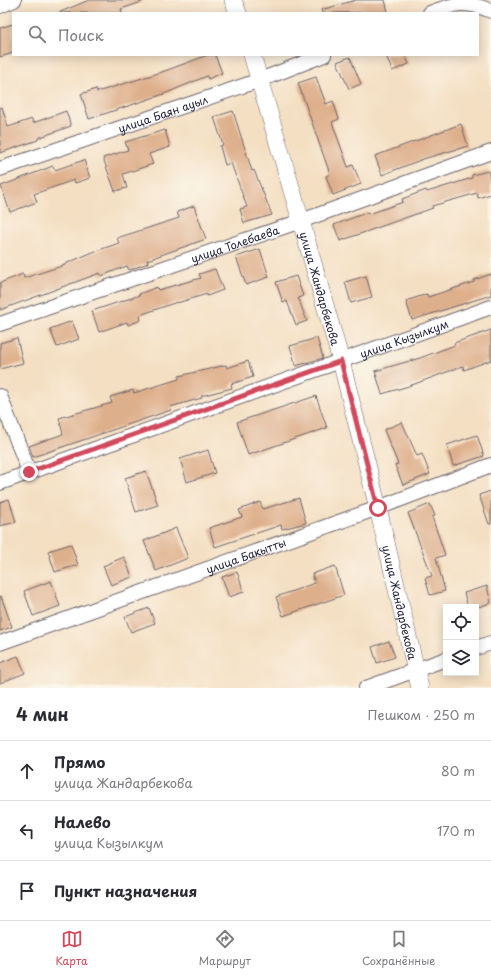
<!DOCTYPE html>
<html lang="ru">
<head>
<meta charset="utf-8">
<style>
  body { margin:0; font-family:"Playpen Sans",sans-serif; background:#f7f7f7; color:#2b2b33 }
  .controls { position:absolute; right:12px; bottom:12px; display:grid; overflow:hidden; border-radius:0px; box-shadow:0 2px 10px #0003 }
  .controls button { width:36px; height:36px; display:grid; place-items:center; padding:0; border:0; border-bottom:1px solid #e1e1e2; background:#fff; color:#2b2b33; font:20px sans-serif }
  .stop { position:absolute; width:12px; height:12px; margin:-9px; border:3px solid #d1495b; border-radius:50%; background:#fff }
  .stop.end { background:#d1495b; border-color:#fff; box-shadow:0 1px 4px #0008 }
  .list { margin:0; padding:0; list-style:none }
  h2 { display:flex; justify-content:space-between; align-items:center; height:52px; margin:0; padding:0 16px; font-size:17px }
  h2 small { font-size:13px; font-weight:400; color:#7c7c81 }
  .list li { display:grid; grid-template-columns:26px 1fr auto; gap:12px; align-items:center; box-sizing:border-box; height:60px; padding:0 16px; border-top:1px solid #e1e1e2 }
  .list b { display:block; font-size:15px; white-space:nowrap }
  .list p { margin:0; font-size:13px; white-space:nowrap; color:#7c7c81 }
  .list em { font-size:13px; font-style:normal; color:#7c7c81 }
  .icon { flex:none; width:22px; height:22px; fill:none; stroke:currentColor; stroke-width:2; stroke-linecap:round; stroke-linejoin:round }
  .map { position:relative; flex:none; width:491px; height:688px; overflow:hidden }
  .search { position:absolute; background:#fff; box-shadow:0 2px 10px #0003; left:12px; right:12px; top:12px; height:44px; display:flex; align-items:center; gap:10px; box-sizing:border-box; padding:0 14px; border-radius:0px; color:#7c7c81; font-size:15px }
  .sheet { height:232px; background:#fff }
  nav { display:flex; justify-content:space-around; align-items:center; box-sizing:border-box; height:56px; border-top:1px solid #e1e1e2; background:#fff; font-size:11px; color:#7c7c81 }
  nav a { display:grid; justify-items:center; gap:2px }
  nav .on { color:#d1495b }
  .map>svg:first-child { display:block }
</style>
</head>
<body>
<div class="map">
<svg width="491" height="688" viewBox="0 0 491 688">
  <rect width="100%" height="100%" fill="#fbf7ec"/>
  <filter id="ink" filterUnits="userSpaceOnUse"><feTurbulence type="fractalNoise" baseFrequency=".025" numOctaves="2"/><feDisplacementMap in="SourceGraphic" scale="8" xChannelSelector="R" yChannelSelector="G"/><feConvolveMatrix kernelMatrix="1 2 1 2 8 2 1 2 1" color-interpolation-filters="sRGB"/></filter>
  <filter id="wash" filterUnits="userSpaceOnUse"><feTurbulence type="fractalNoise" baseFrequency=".012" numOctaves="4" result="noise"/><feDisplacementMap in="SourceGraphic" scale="16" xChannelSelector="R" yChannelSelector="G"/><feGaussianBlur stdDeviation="0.9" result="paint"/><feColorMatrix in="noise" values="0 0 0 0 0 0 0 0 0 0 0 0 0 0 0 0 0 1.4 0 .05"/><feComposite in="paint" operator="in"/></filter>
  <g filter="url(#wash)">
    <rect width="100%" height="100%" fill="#f4dfc3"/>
    <g id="blocks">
      <!-- building -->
      <g fill="#deaf8b">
        <polygon points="89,0 142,0 142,2 121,9 122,13 58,13"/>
        <polygon points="356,0 385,0 388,12 322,13 321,10"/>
        <polygon points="13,24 13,53 0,57 0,28"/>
        <polygon points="208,55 215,55 222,73 208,79 207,76 164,94 89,119 81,94 96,89 97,92 162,72"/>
        <polygon points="386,55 405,55 409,64 392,71"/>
        <polygon points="350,57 361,84 349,89 337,62"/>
        <polygon points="316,77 326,104 333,101 339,119 332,122 348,167 353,165 361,184 333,195 326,176 330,174 298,83"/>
        <polygon points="2,107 8,127 32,119 33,123 66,111 71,126 38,138 38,140 0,153 0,108"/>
        <polygon points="233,111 252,171 254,170 272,215 244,223 240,209 247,207 231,163 225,165 220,146 223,145 214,117"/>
        <polygon points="461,124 468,146 423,159 382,175 375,156"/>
        <polygon points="165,130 170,147 149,154 153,164 123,174 127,188 115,191 103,158 128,150 125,142"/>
        <polygon points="84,160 90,178 75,183 74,180 34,194 37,202 10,212 1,186 53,166 55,170"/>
        <polygon points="488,171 491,182 491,194 478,198 477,193 432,206 433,208 340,241 334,225 368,212 369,214 403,202 402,199 426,190 427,192 472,178 472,175"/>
        <polygon points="194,206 206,239 147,260 148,263 129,270 127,266 101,276 100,273 0,310 0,283 23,274 24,278 65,265 65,264 93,252 119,243 117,238 179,218 177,212"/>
        <polygon points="260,249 269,277 246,285 236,257"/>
        <polygon points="215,269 223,290 207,296 207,294 177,303 177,302 140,315 141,320 128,325 127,322 99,332 92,311 140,295 139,294 157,287 158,290 201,278 199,274"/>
        <polygon points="491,274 491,295 412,320 406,301 427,294 428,297 474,282 474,280"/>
        <polygon points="296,276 303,296 298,298 307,321 296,325 287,301 283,303 276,282"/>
        <polygon points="366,276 372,297 351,303 345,282"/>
        <polygon points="72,321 79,339 57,347 50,329"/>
        <polygon points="491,330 491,360 464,370 463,366 412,385 382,394 375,371 420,358 455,345 454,343"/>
        <polygon points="17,338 23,363 0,369 0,343"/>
        <polygon points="317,338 323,358 296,366 290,346"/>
        <polygon points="248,361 253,377 231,384 232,388 201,396 202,398 170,407 171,410 33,457 29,446 63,434 59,418 112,403 110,397 133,390 134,393 179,379 179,376 226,365 227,368"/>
        <polygon points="316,396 327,428 248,455 237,422"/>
        <polygon points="402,422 417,456 422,454 430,474 403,485 395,465 398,464 384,430"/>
        <polygon points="477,435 484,456 453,466 447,445"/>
        <polygon points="208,450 215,473 187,482 180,459"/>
        <polygon points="146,471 158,505 136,512 125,478"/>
        <polygon points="491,491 491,524 489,524 479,495"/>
        <polygon points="299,498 306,523 282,529 281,525 215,547 209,528 242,517 239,510 260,502 263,509"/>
        <polygon points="9,499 16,522 0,526 0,502"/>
        <polygon points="430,504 435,516 432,517 445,555 436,558 445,591 430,595 425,578 432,576 408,513"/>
        <polygon points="176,528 188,558 156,571 144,541"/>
        <polygon points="71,544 78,565 55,572 48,551"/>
        <polygon points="124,557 132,577 111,585 103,566"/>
        <polygon points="335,566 344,595 283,616 276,597 315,583 312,574"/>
        <polygon points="237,572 244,592 229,597 222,577"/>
        <polygon points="51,581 60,606 33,616 24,591"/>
        <polygon points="487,586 491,603 478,607 468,607 464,593"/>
        <polygon points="0,596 1,596 12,627 0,631"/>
        <polygon points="149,608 155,623 131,632 125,617"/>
        <polygon points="389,641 395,657 377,663 372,647"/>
        <polygon points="18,656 25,673 0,683 0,663"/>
      </g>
    </g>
  </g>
  <g filter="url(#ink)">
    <use href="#blocks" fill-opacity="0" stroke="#6c646b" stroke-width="1"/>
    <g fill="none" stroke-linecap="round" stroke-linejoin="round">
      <defs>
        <g id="minor">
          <polyline points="0,6 14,0"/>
          <path d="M 430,13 C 456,3 465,0 491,11"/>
          <path id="s1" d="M 0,169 L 260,80 L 324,55"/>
          <path id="s2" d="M 0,324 L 301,221 L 491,152"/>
          <polyline points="0,396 29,472"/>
          <path id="s3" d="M 0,483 L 491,307"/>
          <path id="s4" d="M 0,643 L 378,508 L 491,465"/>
          <polyline points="476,648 491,643"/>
          <polyline points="366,688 446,659"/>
        </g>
        <g id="tertiary">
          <polyline points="233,0 238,13"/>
          <path id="s5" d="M 252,55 L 301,221 L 341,361 L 378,508 L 420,688"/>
        </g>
      </defs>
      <!-- minor casing -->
      <use href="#minor" stroke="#6c646b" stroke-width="16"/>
      <!-- tertiary casing -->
      <use href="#tertiary" stroke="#6c646b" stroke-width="18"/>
      <!-- minor -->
      <use href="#minor" stroke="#fff" stroke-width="14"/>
      <!-- tertiary -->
      <use href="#tertiary" stroke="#fff" stroke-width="17"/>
    </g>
  </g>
  <g fill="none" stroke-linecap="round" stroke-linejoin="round" filter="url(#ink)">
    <!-- route -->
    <polyline stroke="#d1495b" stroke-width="5" points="29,472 341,361 378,508"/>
  </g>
  <g text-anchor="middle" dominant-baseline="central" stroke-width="3" stroke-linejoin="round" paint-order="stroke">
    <!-- street labels -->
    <g font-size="11" fill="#22223b" stroke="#fbf7ec">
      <text stroke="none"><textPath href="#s1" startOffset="172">улица Баян ауыл</textPath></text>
      <text stroke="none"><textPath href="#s2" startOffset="248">улица Толебаева</textPath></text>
      <text stroke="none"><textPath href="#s5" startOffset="243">улица Жандарбекова</textPath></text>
      <text stroke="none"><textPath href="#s3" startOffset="429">улица Кызылкум</textPath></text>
      <text stroke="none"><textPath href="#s4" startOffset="261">улица Бакытты</textPath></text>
      <text stroke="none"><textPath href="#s5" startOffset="567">улица Жандарбекова</textPath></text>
    </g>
  </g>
</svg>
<div class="controls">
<button><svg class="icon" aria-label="locate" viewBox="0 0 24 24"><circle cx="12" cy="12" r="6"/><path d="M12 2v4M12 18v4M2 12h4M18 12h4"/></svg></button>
<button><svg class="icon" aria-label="layers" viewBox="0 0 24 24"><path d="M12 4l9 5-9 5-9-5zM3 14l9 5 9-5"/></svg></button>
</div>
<div class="stop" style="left:378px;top:508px"></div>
<div class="stop end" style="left:29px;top:472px"></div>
<div class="search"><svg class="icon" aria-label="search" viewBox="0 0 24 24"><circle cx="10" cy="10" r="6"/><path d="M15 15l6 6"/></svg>Поиск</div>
</div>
<section class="sheet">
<h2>4 мин<small>Пешком · 250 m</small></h2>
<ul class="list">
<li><svg class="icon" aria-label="ahead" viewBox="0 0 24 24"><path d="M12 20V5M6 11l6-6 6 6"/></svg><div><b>Прямо</b><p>улица Жандарбекова</p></div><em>80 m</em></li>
<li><svg class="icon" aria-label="left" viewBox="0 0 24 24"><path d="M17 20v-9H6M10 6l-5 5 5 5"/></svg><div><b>Налево</b><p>улица Кызылкум</p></div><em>170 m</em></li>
<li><svg class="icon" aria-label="arrive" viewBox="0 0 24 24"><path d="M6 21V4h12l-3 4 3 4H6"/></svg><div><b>Пункт назначения</b></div></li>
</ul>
</section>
<nav>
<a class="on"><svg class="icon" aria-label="map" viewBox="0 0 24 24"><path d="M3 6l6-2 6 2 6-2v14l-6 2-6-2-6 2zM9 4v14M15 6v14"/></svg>Карта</a>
<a><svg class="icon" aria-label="directions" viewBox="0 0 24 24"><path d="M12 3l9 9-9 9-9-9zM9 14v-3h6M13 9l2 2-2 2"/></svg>Маршрут</a>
<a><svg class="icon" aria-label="saved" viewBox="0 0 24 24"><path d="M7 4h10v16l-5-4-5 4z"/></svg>Сохранённые</a>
</nav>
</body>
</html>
